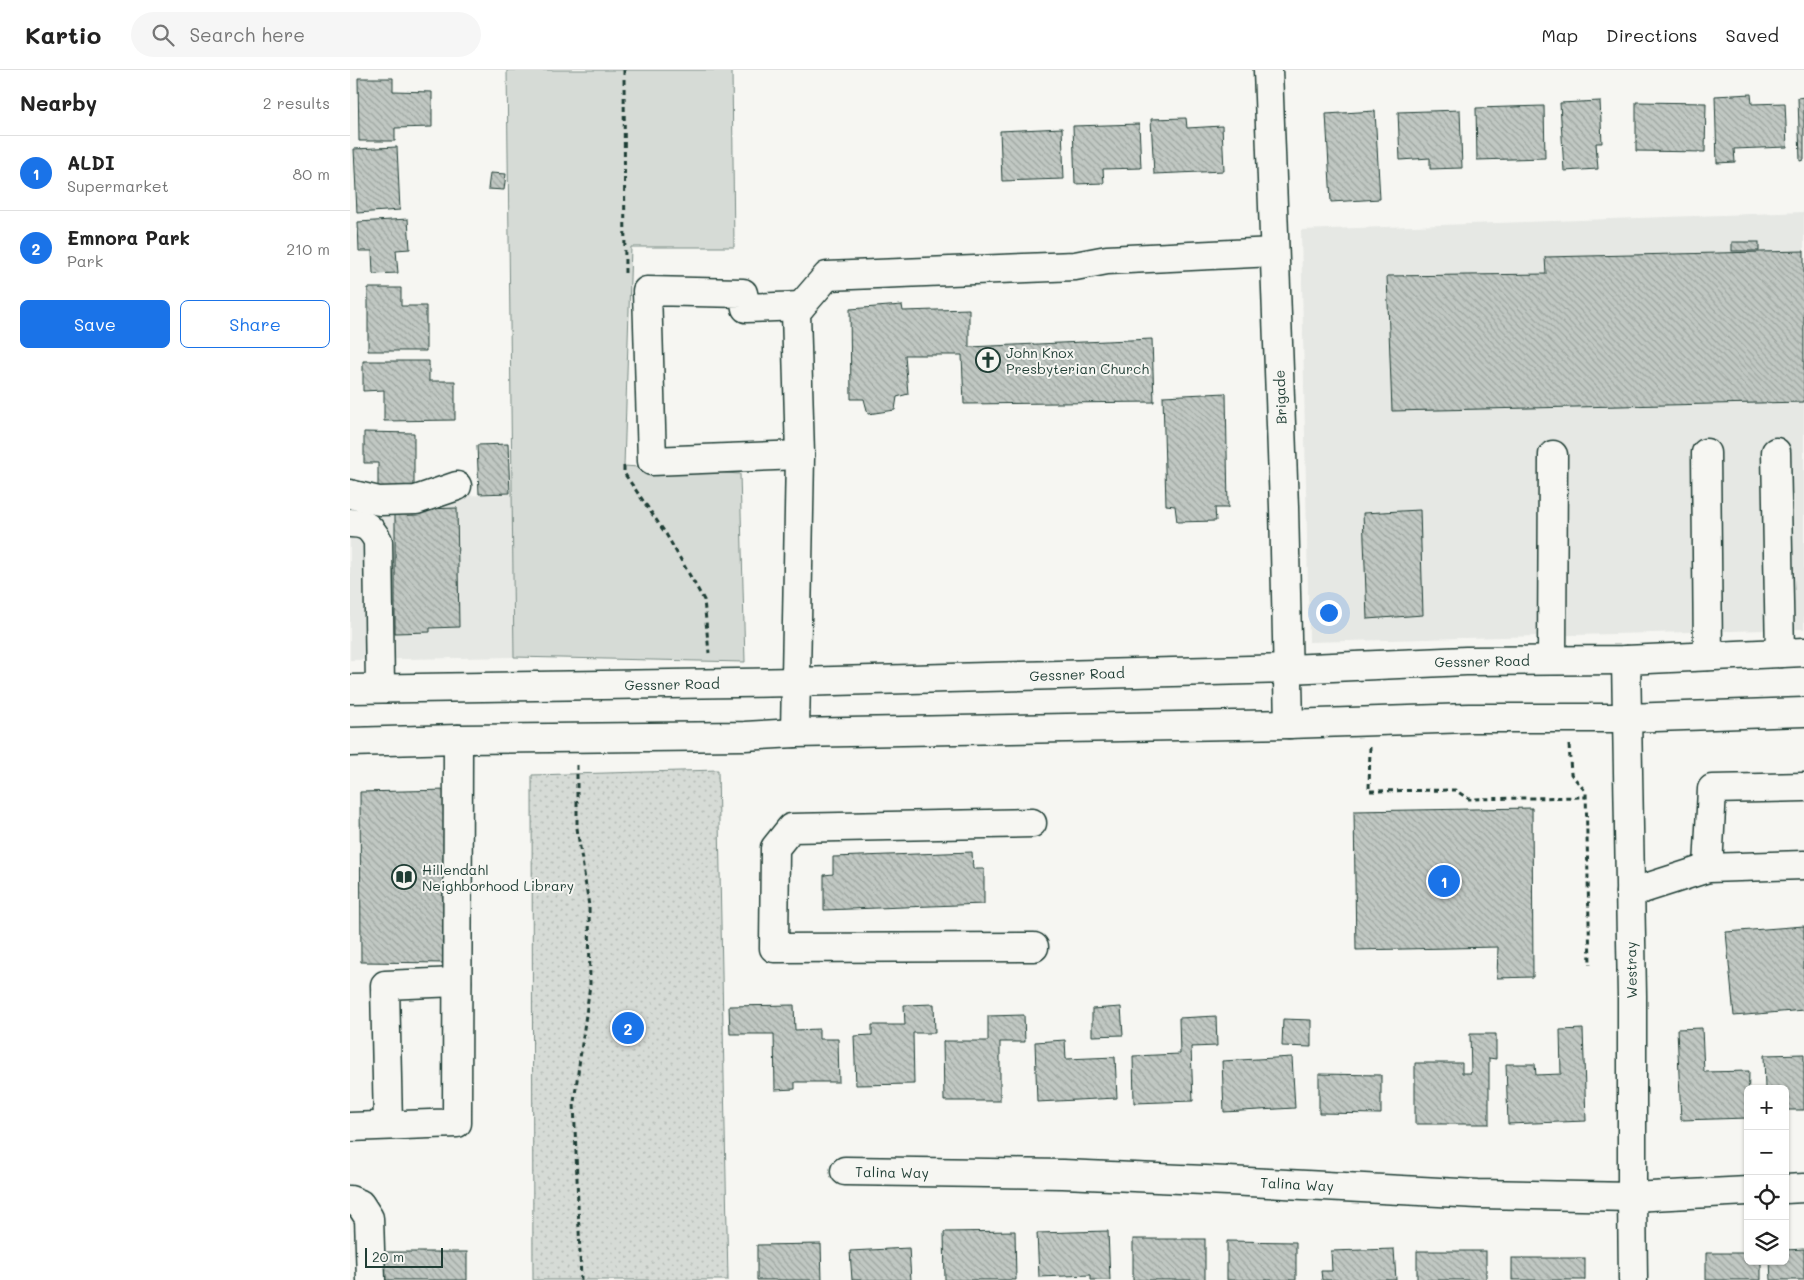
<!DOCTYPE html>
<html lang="en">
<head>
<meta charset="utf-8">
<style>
  body { margin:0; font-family:Mali,sans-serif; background:#f6f6f6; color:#222 }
  .controls { position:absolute; right:15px; bottom:15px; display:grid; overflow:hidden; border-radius:8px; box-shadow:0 1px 4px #0004 }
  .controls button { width:45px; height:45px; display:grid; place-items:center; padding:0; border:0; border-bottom:1px solid #e0e0e0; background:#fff; color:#222; font:25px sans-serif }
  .scale { position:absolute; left:15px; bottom:12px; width:78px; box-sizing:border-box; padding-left:5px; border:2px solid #1f3d34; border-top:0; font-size:14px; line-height:18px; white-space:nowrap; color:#1f3d34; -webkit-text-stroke:4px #f6f6f2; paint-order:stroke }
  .you { position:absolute; left:978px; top:542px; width:18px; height:18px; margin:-12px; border:4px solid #fff; border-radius:50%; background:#1a73e8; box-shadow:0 0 0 8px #1a73e833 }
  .badge { display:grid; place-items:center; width:32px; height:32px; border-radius:50%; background:#1a73e8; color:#fff; font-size:16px; font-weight:700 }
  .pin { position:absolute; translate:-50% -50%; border:2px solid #fff; box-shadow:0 1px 5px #0006 }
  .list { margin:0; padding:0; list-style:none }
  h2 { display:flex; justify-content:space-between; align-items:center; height:65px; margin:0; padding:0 20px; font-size:21px }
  h2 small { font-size:16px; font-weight:400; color:#767676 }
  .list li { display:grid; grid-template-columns:32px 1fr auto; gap:15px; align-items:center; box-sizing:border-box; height:75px; padding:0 20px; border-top:1px solid #e0e0e0 }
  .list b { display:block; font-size:19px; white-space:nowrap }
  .list p { margin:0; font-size:16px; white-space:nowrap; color:#767676 }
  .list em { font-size:16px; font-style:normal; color:#767676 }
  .actions { display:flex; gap:10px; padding:15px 20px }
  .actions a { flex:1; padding:11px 0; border:1px solid #1a73e8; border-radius:8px; text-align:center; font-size:18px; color:#1a73e8 }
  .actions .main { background:#1a73e8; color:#fff }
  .icon { flex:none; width:28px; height:28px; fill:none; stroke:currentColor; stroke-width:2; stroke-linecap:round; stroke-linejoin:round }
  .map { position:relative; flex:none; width:1454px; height:1210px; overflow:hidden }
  header { display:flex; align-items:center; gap:30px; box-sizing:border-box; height:70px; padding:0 25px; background:#fff; border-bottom:1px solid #e0e0e0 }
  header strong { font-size:24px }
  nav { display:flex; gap:28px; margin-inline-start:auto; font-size:18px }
  .search { width:350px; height:45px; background:#f6f6f6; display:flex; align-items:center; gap:12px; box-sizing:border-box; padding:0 18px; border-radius:28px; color:#767676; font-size:19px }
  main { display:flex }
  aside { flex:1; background:#fff }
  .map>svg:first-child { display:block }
</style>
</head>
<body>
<header>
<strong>Kartio</strong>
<div class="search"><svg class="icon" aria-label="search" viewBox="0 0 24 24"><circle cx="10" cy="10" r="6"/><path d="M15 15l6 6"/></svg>Search here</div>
<nav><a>Map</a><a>Directions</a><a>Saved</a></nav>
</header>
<main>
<aside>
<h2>Nearby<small>2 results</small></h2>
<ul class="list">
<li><span class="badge">1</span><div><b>ALDI</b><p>Supermarket</p></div><em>80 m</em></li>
<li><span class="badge">2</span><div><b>Emnora Park</b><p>Park</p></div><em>210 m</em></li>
</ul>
<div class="actions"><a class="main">Save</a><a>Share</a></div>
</aside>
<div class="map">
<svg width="1454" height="1210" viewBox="0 0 1454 1210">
  <defs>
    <pattern id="park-dots" width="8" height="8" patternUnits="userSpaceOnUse" patternTransform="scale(1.25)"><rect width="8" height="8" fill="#d6dbd6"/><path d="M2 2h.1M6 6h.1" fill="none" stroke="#b7bdb8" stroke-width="1.8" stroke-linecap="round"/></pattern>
    <pattern id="building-back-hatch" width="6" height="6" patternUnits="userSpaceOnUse" patternTransform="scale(1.25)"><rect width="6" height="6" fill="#c1c8c3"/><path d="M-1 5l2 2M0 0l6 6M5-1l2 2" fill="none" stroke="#9ca49f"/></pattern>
  </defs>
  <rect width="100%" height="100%" fill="#f6f6f2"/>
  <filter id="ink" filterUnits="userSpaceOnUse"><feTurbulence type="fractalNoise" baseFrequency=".02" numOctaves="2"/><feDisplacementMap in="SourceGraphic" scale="10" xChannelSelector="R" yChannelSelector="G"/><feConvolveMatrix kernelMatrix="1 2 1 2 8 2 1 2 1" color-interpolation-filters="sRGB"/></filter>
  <g filter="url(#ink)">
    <!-- built -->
    <g fill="#e6e8e4">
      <polygon points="1454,142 1454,559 959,572 951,160"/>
      <polygon points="162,424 164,587 0,590 0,430"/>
    </g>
    <!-- green -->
    <polygon fill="#d6dbd6" stroke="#7a8c85" points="157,0 382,0 384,177 281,177 274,396 390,404 395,592 164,587"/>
    <!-- park -->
    <polygon fill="url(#park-dots)" stroke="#7a8c85" points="368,700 378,1210 183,1210 182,705"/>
    <!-- building -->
    <g fill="url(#building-back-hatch)" stroke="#1f3d34">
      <polygon points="8,8 43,8 43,21 82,22 82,57 45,58 45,71 9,71"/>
      <polygon points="1401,24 1402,34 1435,33 1437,77 1384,79 1385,92 1367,93 1365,26"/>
      <polygon points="1454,27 1454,90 1450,91 1448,28"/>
      <polygon points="1250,31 1252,73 1246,73 1248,99 1214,101 1210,33"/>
      <polygon points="1286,32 1356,33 1355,82 1286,81"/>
      <polygon points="1194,36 1195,88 1127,90 1126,38"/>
      <polygon points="1110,40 1112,98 1080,99 1080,88 1050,90 1048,42"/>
      <polygon points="1025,41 1030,129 981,132 976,44"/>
      <polygon points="836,48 837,58 872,56 874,101 804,104 801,49"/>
      <polygon points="789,54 791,98 753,99 754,113 725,114 723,56"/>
      <polygon points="712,58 714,109 652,111 650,61"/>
      <polygon points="47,77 50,140 7,143 4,79"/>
      <polygon points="140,103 156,104 154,120 138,119"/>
      <polygon points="58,149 60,179 46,180 48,203 23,204 22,181 9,181 8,152"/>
      <rect x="1382" y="172" width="27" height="9"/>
      <polygon points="1454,181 1454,332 1042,341 1037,206 1196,204 1195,187"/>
      <polygon points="18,218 51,218 51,236 76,236 76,281 18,281"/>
      <polygon points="552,235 553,241 619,239 619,277 802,269 804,332 614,334 612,285 555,285 558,324 547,327 545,340 518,344 514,329 501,329 500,239"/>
      <polygon points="13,291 79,291 79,311 105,311 105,350 34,351 34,320 13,321"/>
      <polygon points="876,323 878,438 865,438 866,451 827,452 825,436 816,435 813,326"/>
      <polygon points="14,362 64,363 64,424 28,424 28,393 14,393"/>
      <polygon points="158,374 160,423 129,424 127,375"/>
      <polygon points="107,438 109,557 80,558 80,562 45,563 45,440"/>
      <polygon points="1070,440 1073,545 1017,549 1013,443"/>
      <polygon points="97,720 97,893 11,892 10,722"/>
      <polygon points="1182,738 1183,907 1147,908 1148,877 1006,880 1004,741"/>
      <polygon points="622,782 623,799 634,799 634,834 474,840 474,805 483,804 483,787"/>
      <polygon points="1454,856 1454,940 1384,946 1376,862"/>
      <polygon points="584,934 585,963 563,963 564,1014 506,1015 504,966 522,965 522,955 555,955 554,935"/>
      <polygon points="444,935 445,960 469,959 469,969 488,969 489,1012 445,1012 445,1019 425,1020 424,964 380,964 379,936"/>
      <polygon points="771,937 773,965 742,966 742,939"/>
      <polygon points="674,945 675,972 650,972 650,1031 594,1031 593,971 638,971 638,946"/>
      <polygon points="866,946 867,976 841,977 843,1031 784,1033 783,986 830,984 829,948"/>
      <polygon points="933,949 961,950 961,977 932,976"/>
      <polygon points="1352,958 1354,1002 1399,1001 1398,1048 1331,1050 1327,959"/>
      <polygon points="1233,959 1236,1051 1158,1054 1156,994 1185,994 1186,1005 1211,1004 1210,960"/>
      <polygon points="1120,964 1146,964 1146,989 1139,988 1139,1054 1065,1054 1065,993 1112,993 1112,1003 1121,1003"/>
      <polygon points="715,970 716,989 765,987 767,1028 687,1032 685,972"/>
      <polygon points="1454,984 1454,1040 1435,1040 1435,1019 1415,1019 1414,985"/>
      <polygon points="942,987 945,1038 874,1042 872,991"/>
      <polygon points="969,1004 1031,1005 1031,1044 969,1043"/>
      <polygon points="665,1161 666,1210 595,1210 594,1162"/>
      <polygon points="758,1161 760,1210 741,1210 741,1205 689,1207 687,1163"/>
      <rect x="783" y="1169" width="72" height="41"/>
      <polygon points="877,1171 946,1172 946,1210 877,1210"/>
      <polygon points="471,1174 472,1210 407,1210 407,1175"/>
      <polygon points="559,1178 561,1210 502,1210 500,1181"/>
      <polygon points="1044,1179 1046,1210 972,1210 971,1201 982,1201 981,1181"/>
      <polygon points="1454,1179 1454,1210 1421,1210 1420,1191 1435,1191 1435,1180"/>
      <rect x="1067" y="1181" width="69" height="29"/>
      <rect x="34" y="1182" width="83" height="28"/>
      <polygon points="1356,1183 1398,1183 1398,1191 1411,1191 1411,1210 1356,1210"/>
      <rect x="1162" y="1188" width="73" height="22"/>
    </g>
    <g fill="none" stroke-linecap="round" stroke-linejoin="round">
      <defs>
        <g id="minor">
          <polyline points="918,0 934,437 939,654"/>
          <polyline points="1426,382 1430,583"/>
          <polyline points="1356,383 1358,586"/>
          <polyline points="450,385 302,391 297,221 393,223 396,238 451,236"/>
          <polyline points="0,424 29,431 66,430 107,416"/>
          <path d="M 0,453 C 16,453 21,458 28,471 L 30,618"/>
          <polyline points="1202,590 1203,385"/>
          <polyline points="1276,590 1282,926 1282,1127 1283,1210"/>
          <polyline points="445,663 450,385 446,242 477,206 725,196 757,190 924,182"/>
          <polyline points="1454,717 1362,719 1358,798 1454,795"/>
          <polyline points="682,753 441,758 425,778 424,878 684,877"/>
          <polyline points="1280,823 1358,798"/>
          <polyline points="38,1055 35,915 107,912"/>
          <polyline points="0,1057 107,1053 108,669"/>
          <polyline points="495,1101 713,1104 878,1111 1128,1124 1282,1127 1398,1121"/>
          <polyline points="1435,1119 1454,1118"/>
          <polyline points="0,1130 10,1134 19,1148 21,1210"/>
        </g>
        <g id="major">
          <polyline points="0,619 446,612 938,599 1116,591 1276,590 1454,582"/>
          <polyline points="0,672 108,669 395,666 445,663 939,654 1119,648 1277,648 1454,642"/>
        </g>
      </defs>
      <!-- minor casing -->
      <use href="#minor" stroke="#1f3d34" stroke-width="31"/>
      <!-- major casing -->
      <use href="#major" stroke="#1f3d34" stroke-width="31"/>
      <!-- path -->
      <g stroke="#1f3d34" stroke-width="3" stroke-dasharray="5 4" stroke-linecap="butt">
        <polyline points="274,0 275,204"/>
        <polyline points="274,396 274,403 316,464 354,530 359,583"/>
        <polyline points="1219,675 1221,704 1236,722 1240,895"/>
        <polyline points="1020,677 1019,721 1105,720 1119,729 1236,727"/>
        <polyline points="227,695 227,758 239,836 240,915 224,1032 231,1210"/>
      </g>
      <!-- minor -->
      <use href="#minor" stroke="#f6f6f2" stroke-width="28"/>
      <!-- major -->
      <use href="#major" stroke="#f6f6f2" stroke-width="28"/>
    </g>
  </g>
  <!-- icons -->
  <defs>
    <symbol id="church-ring" viewBox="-11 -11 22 22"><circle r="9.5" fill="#f6f6f2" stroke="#1f3d34" stroke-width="1.5"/><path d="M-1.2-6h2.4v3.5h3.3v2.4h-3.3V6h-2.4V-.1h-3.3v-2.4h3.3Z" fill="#1f3d34"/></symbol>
    <symbol id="library-ring" viewBox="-11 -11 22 22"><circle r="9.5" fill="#f6f6f2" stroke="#1f3d34" stroke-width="1.5"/><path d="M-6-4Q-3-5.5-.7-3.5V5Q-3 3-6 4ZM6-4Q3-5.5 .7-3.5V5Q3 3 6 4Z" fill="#1f3d34"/></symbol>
  </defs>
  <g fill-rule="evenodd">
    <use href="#church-ring" x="624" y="276" width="28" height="28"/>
    <use href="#library-ring" x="40" y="793" width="28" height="28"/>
  </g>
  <g text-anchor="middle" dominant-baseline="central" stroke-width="4" stroke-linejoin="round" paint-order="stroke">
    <!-- poi labels -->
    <g font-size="14" fill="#1f3d34" stroke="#f6f6f2" text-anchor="start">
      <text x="656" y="282">John Knox<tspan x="656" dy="16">Presbyterian Church</tspan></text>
      <text x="72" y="799">Hillendahl<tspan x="72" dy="16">Neighborhood Library</tspan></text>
    </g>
    <!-- street labels -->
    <g font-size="14" fill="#1f3d34" stroke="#f6f6f2">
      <text transform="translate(930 327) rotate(-92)">Brigade</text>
      <text transform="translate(1132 591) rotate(-1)">Gessner Road</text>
      <text transform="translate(727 604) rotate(-2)">Gessner Road</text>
      <text transform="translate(322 614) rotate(-1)">Gessner Road</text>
      <text transform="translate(1281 900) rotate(-91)">Westray</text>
      <text transform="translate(542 1102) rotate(1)">Talina Way</text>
      <text transform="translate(947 1114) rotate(3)">Talina Way</text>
    </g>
  </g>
</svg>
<div class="controls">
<button>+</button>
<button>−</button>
<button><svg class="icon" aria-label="locate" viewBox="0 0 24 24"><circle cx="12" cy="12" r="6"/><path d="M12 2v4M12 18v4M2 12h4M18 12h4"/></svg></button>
<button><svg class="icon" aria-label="layers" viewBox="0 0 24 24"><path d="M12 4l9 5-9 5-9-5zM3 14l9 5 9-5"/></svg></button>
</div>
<div class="scale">20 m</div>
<div class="you"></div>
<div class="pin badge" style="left:1094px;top:811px">1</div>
<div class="pin badge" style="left:278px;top:958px">2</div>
</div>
</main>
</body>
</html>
